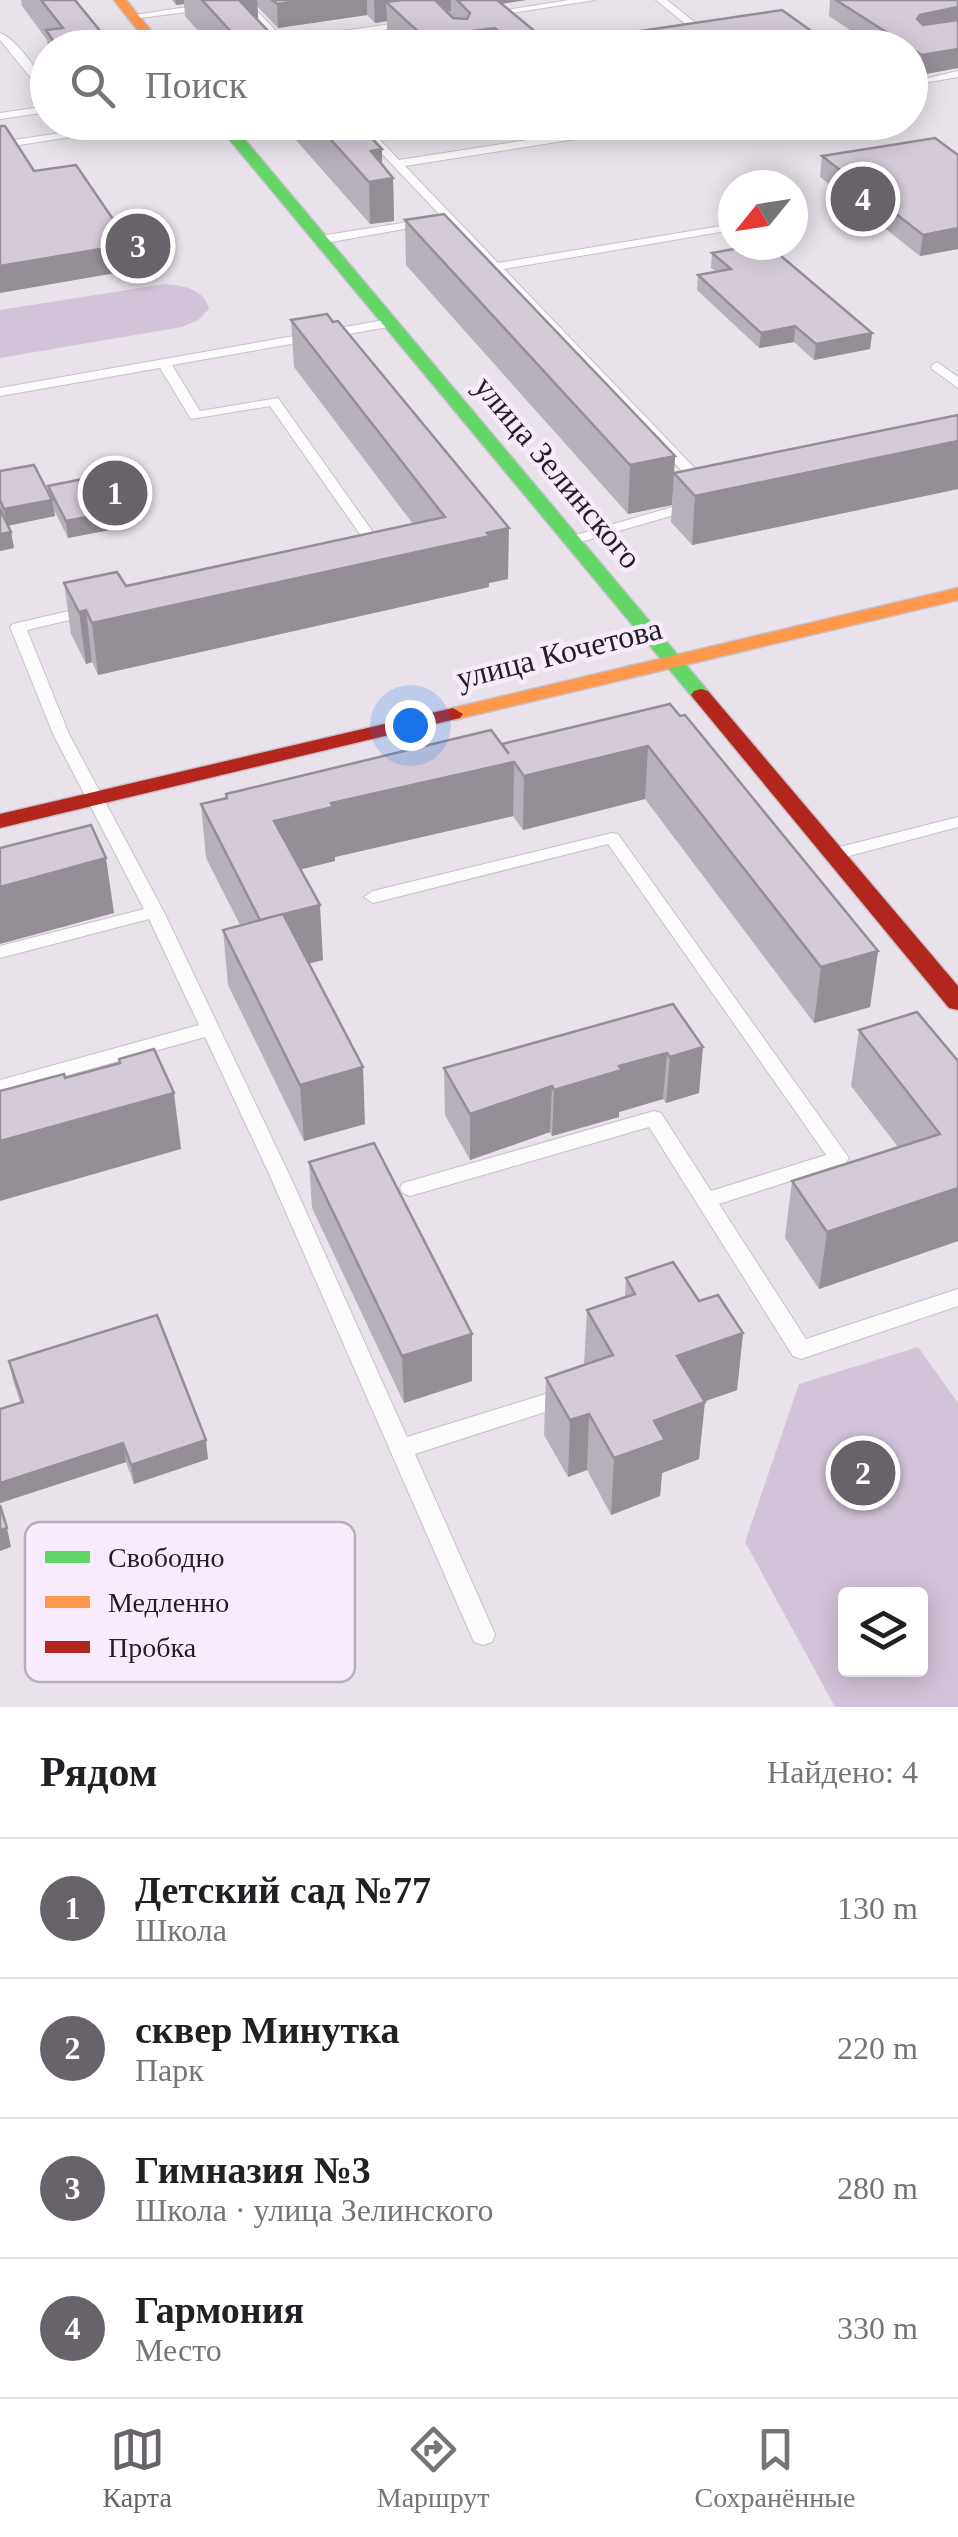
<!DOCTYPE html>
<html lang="ru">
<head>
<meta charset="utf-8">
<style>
  body { margin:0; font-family:"Times New Roman",serif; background:#f2f2f2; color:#202124 }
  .controls { position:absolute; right:30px; bottom:30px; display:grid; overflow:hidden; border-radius:10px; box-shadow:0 5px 25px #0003 }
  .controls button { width:90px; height:90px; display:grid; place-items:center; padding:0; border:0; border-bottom:2px solid #e0e0e0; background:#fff; color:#202124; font:50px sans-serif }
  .compass { position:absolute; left:718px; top:170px; width:90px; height:90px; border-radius:50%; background:#fff; box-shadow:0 5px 25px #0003; rotate:240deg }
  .you { position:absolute; left:410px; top:725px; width:35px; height:35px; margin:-25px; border:8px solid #fff; border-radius:50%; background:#1a73e8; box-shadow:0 0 0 15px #1a73e833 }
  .badge { display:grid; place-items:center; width:65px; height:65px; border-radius:50%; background:#68636a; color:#fff; font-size:32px; font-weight:700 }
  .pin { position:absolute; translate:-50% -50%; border:5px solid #fff; box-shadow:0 2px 10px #0006 }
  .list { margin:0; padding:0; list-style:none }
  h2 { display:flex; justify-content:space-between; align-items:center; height:130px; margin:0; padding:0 40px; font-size:42px }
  h2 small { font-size:32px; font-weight:400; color:#757577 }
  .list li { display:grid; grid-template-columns:65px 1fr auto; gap:30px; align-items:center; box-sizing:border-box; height:140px; padding:0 40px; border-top:2px solid #e0e0e0 }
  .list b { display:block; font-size:38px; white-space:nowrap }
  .list p { margin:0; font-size:32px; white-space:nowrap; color:#757577 }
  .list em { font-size:32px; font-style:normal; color:#757577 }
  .icon { flex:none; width:55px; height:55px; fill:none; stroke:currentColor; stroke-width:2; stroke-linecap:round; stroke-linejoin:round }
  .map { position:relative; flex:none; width:958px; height:1707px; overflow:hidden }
  .search { position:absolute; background:#fff; box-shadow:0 5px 25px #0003; left:30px; right:30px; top:30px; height:110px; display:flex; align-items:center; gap:25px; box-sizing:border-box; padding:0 35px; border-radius:55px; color:#757577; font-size:38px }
  .sheet { height:690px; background:#fff }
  nav { display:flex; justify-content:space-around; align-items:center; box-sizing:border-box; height:140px; border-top:2px solid #e0e0e0; background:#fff; font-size:28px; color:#757577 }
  nav a { display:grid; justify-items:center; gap:5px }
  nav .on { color:#68636a }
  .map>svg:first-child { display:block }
</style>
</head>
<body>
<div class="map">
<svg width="958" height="1707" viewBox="0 0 958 1707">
  <rect width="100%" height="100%" fill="#e9e2eb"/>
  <!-- green -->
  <g fill="#d3c3d9" fill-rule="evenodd">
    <path d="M 165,284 C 183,286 204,288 209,309 L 198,320 L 182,327 L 0,358 L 0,310 Z"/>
    <path d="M 918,1347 L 958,1403 L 958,1707 L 835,1707 L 745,1542 L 799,1384 ZM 846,1594 L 920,1594 L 920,1670 L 846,1670 Z"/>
  </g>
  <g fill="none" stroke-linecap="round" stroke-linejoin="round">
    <defs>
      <g id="lane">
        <polygon points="233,0 260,0 250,4 284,39 406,22 411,25 281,48 240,5 133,19 128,16"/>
        <polygon points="569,0 595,0 486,17 481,14"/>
        <polygon points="656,0 667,0 727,48 715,48"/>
        <path d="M 0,33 C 17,39 48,81 48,99 L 0,40 Z"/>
        <polygon points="958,71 958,77 929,82 924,79"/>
        <polygon points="48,106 48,112 0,119 0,113"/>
        <polygon points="135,122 166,122 0,148 0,142"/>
        <polygon points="352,122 363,122 399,160 579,132 600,122 609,122 609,126 582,138 405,166 498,263 733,224 732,230 504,269 707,481 707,487 697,487"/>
        <polygon points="428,219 432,220 432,224 320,244 314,240 320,236"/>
        <polygon points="390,319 396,323 394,326 172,365 200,411 278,398 385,549 375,554 370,553 369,547 270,406 191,419 160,368 0,396 0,388"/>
        <polygon points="937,362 958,377 958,388 932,369 931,366"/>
        <polygon points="693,501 700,505 698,508 574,544 567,540 569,537"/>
        <polygon points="90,606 98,611 95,614 27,630 69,734 164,912 290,1176 407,1437 565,1388 573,1391 576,1397 573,1403 415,1454 495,1634 492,1642 483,1645 474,1642 270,1176 205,1037 0,1094 0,1080 199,1025 149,919 0,958 0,946 144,909 53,734 10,627 13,624"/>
        <polygon points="958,817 958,827 834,860 825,854 828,850"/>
        <polygon points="612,833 618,834 849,1158 846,1163 719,1204 806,1339 958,1289 958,1306 801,1359 793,1356 649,1127 410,1196 403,1193 400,1188 403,1183 654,1111 661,1113 711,1191 826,1155 608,844 373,903 364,897 373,891"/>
      </g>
      <polygon id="fast" points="215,122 230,122 708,691 711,695 708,699 694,699"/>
      <g id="slow">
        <polygon points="114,0 126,0 165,48 152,48"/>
        <polygon points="958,588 958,600 453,720 443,714 453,708"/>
      </g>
      <g id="jam">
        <polygon points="701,689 708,691 958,986 958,1010 949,1008 694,699 691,695 694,691"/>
        <polygon points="453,708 463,714 460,718 0,828 0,814"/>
      </g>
    </defs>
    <!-- lane casing -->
    <use href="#lane" stroke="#c6c0c8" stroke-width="2"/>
    <!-- fast casing -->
    <use href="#fast" stroke="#c6c0c8" stroke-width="3"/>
    <!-- slow casing -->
    <use href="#slow" stroke="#c6c0c8" stroke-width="3"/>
    <!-- jam casing -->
    <use href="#jam" stroke="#c6c0c8" stroke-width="3"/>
    <!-- lane -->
    <use href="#lane" fill="#fcfbfc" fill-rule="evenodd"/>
    <!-- fast -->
    <use href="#fast" fill="#63d668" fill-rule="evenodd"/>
    <!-- slow -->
    <use href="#slow" fill="#ff974d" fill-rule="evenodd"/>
    <!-- jam -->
    <use href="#jam" fill="#b3261e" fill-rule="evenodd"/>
  </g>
  <!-- wall -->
  <g fill="#b7afba">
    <polygon points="21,0 75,0 114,48 48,48 47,40 22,6"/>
    <polygon points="172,0 526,0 501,4 549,43 549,48 401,48 387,34 387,21 375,23 367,15 278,28 257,6 258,20 284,48 213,48 185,16 184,4 176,5"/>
    <polygon points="830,0 958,0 958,68 920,75 910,69 910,48 877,48 829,16"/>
    <polygon points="592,38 835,48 591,48"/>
    <polygon points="280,122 356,122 382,165 393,178 394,221 370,224"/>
    <polygon points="958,155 958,249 920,256 820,177 822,156"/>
    <polygon points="405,220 675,456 672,505 628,514 406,265"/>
    <polygon points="712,253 872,333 870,349 814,360 794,342 759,348 697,290 698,275 716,271 711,268"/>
    <polygon points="291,320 508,579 489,583 489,587 98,675 92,662 86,664 71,634 64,583 126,586 413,524 294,367"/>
    <polygon points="958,415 958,489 692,545 671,522 674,473"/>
    <polygon points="0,471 48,492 48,486 118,511 120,528 68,538 54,510 55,516 8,525 11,532 14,548 0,551"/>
    <polygon points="670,704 878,951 870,1007 814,1023 645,799 523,830 513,816 335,857 335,861 300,869 323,960 308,963 365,1124 304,1141 228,985 223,930 240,925 206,858 201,804 226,798 226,794 502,745"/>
    <polygon points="673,1004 699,1093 666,1103 663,1099 619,1112 619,1117 552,1136 550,1132 470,1160 445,1115 444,1068"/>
    <polygon points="859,1030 958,1061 958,1241 819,1289 785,1238 792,1181 898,1147 851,1086"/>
    <polygon points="309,1162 472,1381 404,1403 312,1208"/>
    <polygon points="626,1278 699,1301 743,1333 737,1390 704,1401 699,1459 662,1473 660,1496 611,1515 587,1470 568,1477 544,1435 546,1378 584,1365 587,1310 625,1297"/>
    <polygon points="9,1361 208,1459 134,1484 126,1462 0,1503 20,1402 13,1380"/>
  </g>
  <!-- shaded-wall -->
  <g fill="#958e97">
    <polygon points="175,0 184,0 184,4 176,5"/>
    <polygon points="235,0 257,0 259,30"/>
    <polygon points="309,0 367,0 367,15 278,28 277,4"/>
    <polygon points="374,0 451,0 451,11 404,18 386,2 387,21 375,23"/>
    <polygon points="457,0 526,0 466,9"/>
    <polygon points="958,7 958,21 917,34 917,19 920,15"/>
    <polygon points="495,28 494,48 424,48 424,37"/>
    <polygon points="549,43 549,48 521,48"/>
    <polygon points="958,49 958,68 920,75 922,55"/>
    <polygon points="656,122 703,122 656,129"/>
    <polygon points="382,149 382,180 393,178 394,221 370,224 369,182 371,151"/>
    <polygon points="958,228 958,249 920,256 923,235"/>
    <polygon points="130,244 133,270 0,293 0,266"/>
    <polygon points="795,326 794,342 759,348 761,333"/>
    <polygon points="872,333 870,349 814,360 816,344"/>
    <polygon points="958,441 958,489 692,545 695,496"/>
    <polygon points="675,456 672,505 628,514 630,465"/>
    <polygon points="52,500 55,516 7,526 4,509"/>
    <polygon points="118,511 120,528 68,538 66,521"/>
    <polygon points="509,528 508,579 489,583 489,587 98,675 92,623"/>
    <polygon points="11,532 14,548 0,551 0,534"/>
    <polygon points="86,610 92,662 86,664 79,612"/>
    <polygon points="648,746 645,799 523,830 524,776"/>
    <polygon points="514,762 513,816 335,857 335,861 278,875 274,821 331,803"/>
    <polygon points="106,858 114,913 0,944 0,887"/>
    <polygon points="320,905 323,960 265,975 260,920"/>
    <polygon points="878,951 870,1007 814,1023 821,967"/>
    <polygon points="703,1047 699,1093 666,1103 670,1057"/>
    <polygon points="667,1053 663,1099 619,1112 619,1117 552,1136 554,1090 619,1066"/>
    <polygon points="363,1067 365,1124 304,1141 300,1085"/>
    <polygon points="552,1086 550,1132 470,1160 470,1114"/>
    <polygon points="174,1093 181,1149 0,1201 0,1141"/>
    <polygon points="958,1188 958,1241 819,1289 827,1232"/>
    <polygon points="743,1333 737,1390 672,1413 677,1356"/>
    <polygon points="472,1334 472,1381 404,1403 402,1356"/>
    <polygon points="705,1402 699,1459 662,1473 660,1496 611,1515 614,1458 654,1421"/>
    <polygon points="589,1414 587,1470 568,1477 570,1420"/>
    <polygon points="206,1440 208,1459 134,1484 131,1465"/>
    <polygon points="123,1443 126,1462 0,1503 0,1483"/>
    <polygon points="7,1528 11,1547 0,1551 0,1530"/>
  </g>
  <!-- building -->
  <g fill="#d5cbd8" stroke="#958e97" stroke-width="2.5">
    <polygon points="41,0 75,0 114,48 58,48 46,30 63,28"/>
    <polygon points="202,0 239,0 284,48 246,48"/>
    <polygon points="272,0 309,0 277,4"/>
    <polygon points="402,0 435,0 453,18 467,19 470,13 457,0 497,0 549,43 517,48 495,28 424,37 386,2"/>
    <polygon points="836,0 958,0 958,7 920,15 917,19 923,25 958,20 958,49 922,55"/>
    <polygon points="782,10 835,48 602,48 592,38"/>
    <polygon points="315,122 356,122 382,149 371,151 393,178 369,182"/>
    <polygon points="0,126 5,126 34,171 76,165 130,244 0,266"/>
    <polygon points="935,138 958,155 958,228 923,235 822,156"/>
    <polygon points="444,214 675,456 630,465 405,220"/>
    <polygon points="756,245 768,245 872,333 816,344 795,326 761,333 698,275 731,269 712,253"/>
    <polygon points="327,314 333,322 338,321 509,528 487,533 490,536 92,623 86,610 79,612 64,583 117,572 126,586 445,517 291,320"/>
    <polygon points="958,415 958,441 695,496 674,473"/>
    <polygon points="34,465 52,500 4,509 0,500 0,471"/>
    <polygon points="98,476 118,511 66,521 48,486"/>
    <polygon points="0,509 11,532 0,534"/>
    <polygon points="670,704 680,716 685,715 878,951 821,967 648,746 524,776 514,762 331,803 333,807 274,821 320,905 260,920 201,804 227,798 226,794 491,730 509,754 502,744"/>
    <polygon points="91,825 106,858 0,887 0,848"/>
    <polygon points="283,914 363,1067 300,1085 223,930"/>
    <polygon points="673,1004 703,1047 670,1057 667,1053 619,1066 622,1070 554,1090 552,1086 470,1114 444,1068"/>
    <polygon points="917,1012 958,1061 958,1188 827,1232 792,1181 940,1134 859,1030"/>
    <polygon points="154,1049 174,1093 0,1141 0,1091 64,1074 65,1078 120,1063 119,1059"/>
    <polygon points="374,1143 472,1334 402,1356 309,1162"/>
    <polygon points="673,1262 699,1301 718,1295 743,1333 677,1356 705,1402 654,1421 665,1440 614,1458 589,1414 570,1420 546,1378 613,1355 587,1310 635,1294 626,1278"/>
    <polygon points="157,1315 206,1440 131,1465 123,1443 0,1483 0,1409 23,1402 9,1361"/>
    <polygon points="0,1505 7,1528 0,1530"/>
  </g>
  <g text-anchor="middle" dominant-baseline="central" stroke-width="9" stroke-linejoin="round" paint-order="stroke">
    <!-- street labels -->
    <g font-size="32" fill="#221e24" stroke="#f8ebfc">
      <text transform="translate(558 472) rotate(50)">улица Зелинского</text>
      <text transform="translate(559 653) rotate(-14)">улица Кочетова</text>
    </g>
  </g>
  <!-- legend -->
  <rect x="25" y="1522" width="330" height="160" rx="15" fill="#f8ebfc" stroke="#b8aebb" stroke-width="2.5"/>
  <rect x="45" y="1551" width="45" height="12" fill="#63d668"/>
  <rect x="45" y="1596" width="45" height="12" fill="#ff974d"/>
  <rect x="45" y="1641" width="45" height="12" fill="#b3261e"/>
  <g font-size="28" fill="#221e24">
    <text x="108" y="1567">Свободно</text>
    <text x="108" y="1612">Медленно</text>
    <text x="108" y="1657">Пробка</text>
  </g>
</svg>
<div class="controls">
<button><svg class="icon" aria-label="layers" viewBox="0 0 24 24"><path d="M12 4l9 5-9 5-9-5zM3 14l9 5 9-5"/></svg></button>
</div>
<svg class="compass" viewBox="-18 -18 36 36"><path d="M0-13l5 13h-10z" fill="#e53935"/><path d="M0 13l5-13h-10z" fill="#757577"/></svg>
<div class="you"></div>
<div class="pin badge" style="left:115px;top:493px">1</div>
<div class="pin badge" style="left:863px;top:1473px">2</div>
<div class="pin badge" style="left:138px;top:246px">3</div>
<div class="pin badge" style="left:863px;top:199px">4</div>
<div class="search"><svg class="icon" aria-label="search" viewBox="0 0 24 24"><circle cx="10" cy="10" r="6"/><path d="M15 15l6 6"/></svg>Поиск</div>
</div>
<section class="sheet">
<h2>Рядом<small>Найдено: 4</small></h2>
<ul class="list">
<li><span class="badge">1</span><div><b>Детский сад №77</b><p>Школа</p></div><em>130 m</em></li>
<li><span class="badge">2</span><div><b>сквер Минутка</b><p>Парк</p></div><em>220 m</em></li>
<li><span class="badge">3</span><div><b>Гимназия №3</b><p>Школа · улица Зелинского</p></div><em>280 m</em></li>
<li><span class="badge">4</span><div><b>Гармония</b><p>Место</p></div><em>330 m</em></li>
</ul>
</section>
<nav>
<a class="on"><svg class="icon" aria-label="map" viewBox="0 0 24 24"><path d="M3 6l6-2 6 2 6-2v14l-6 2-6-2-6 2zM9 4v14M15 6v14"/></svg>Карта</a>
<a><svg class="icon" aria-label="directions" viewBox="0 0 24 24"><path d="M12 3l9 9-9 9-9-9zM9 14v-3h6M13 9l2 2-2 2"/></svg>Маршрут</a>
<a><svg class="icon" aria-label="saved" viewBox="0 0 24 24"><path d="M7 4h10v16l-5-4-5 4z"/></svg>Сохранённые</a>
</nav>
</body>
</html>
